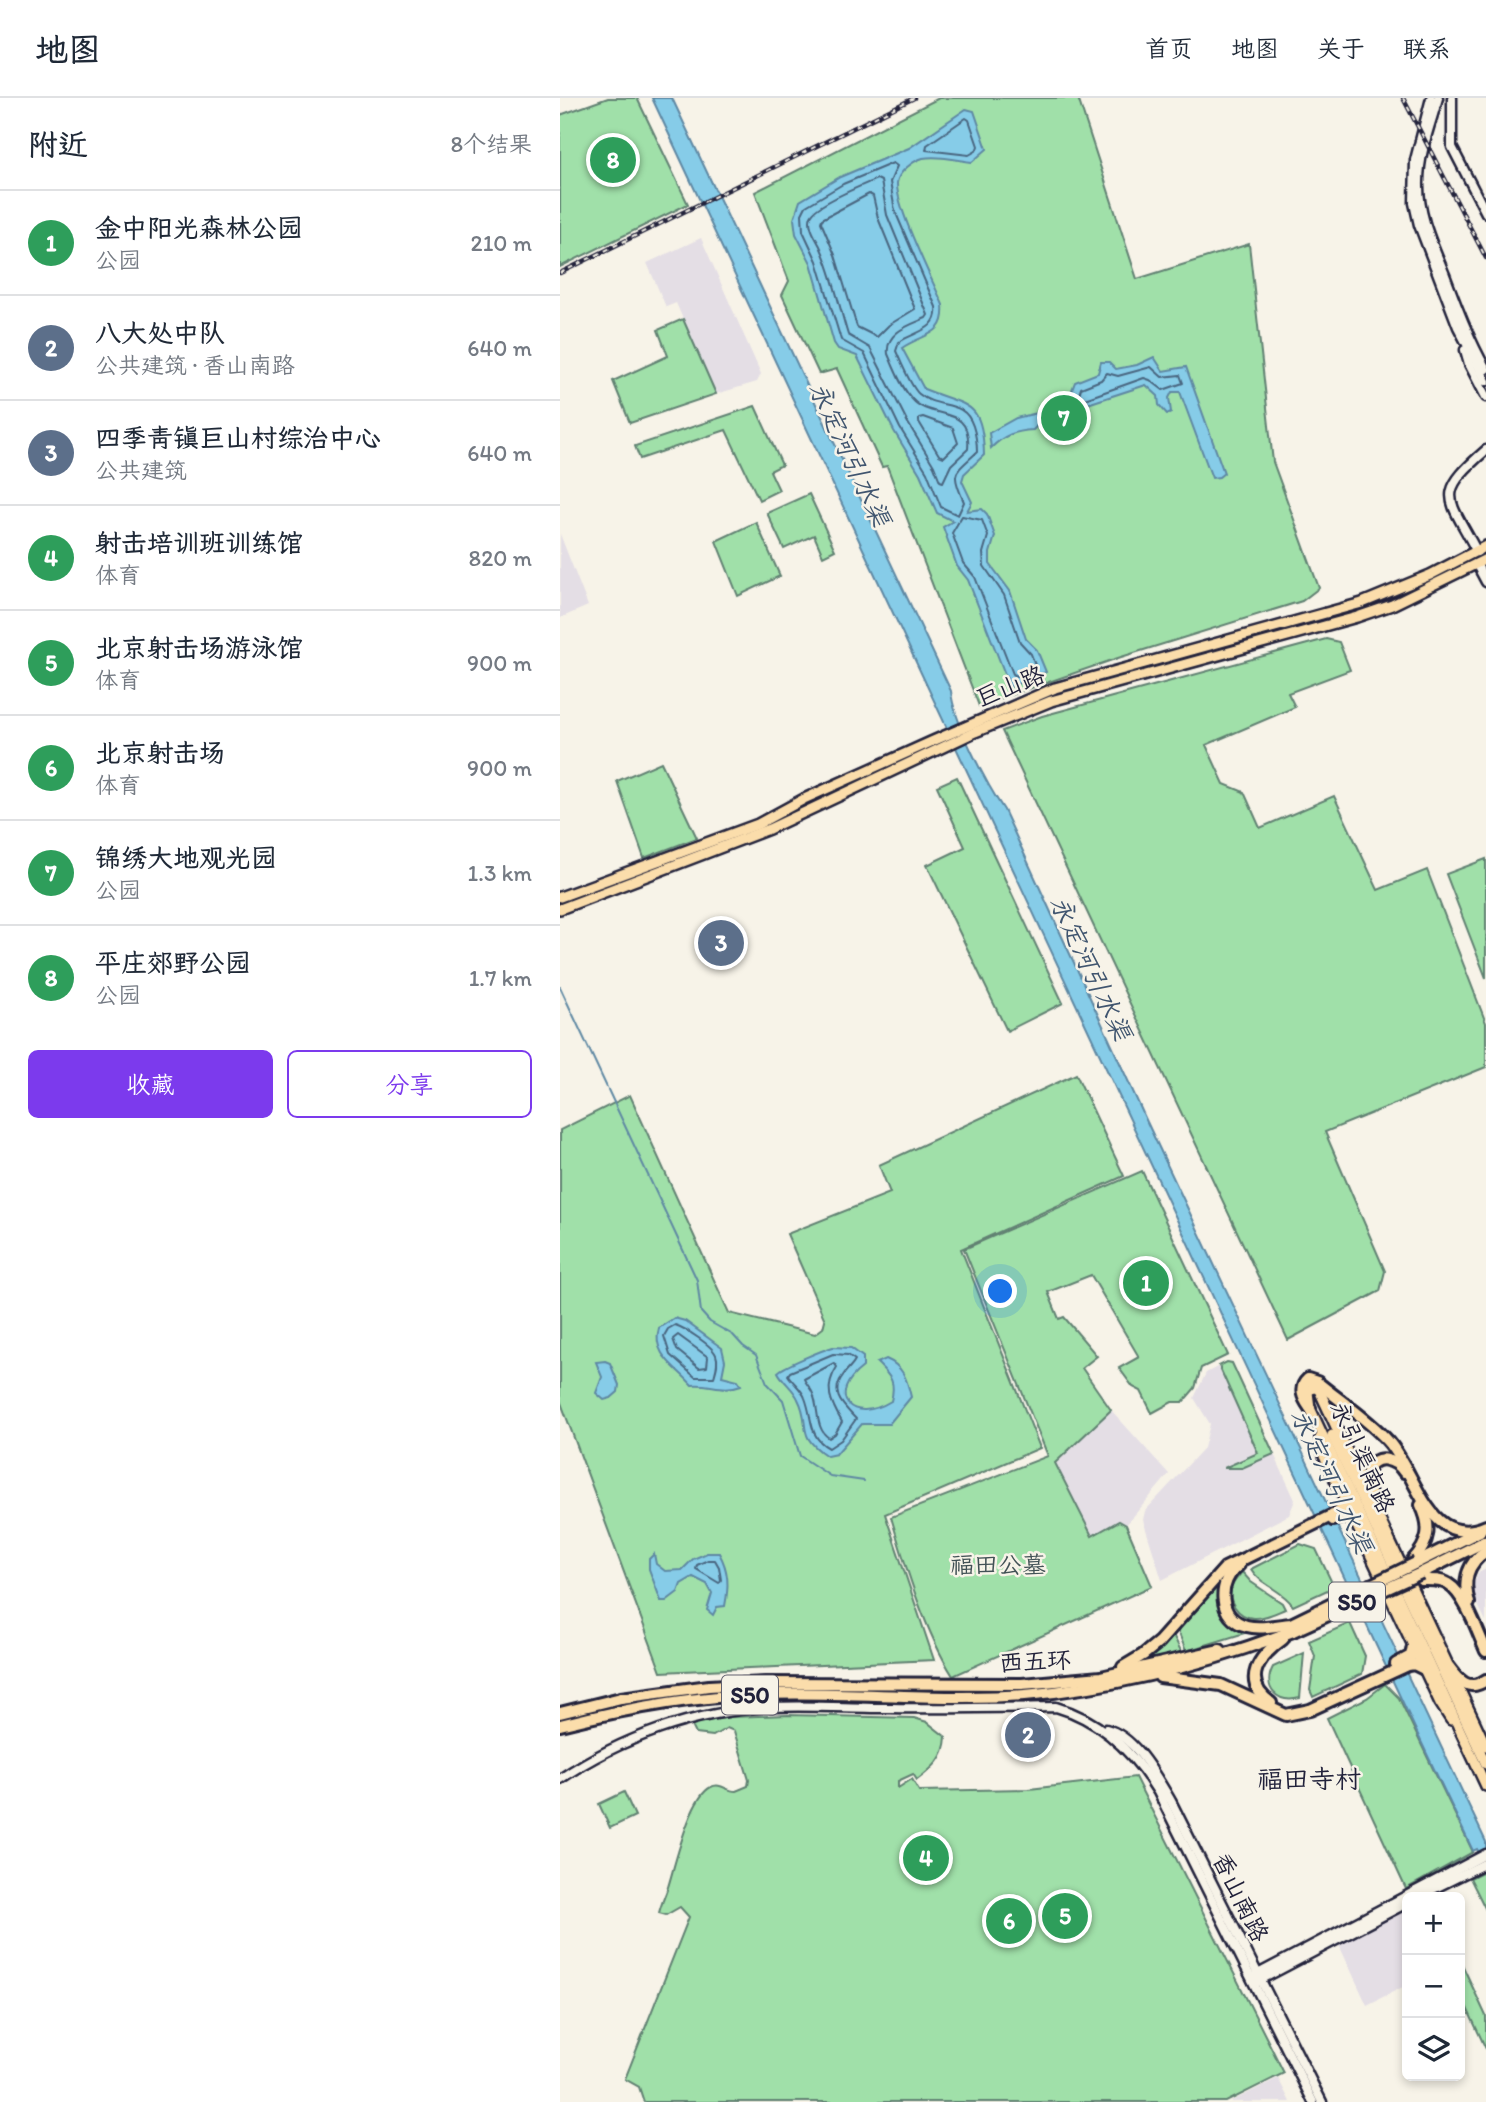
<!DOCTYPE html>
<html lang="zh">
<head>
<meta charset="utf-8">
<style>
  body { margin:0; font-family:Itim,"LXGW WenKai TC",sans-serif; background:#f6f6f7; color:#1f2937 }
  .controls { position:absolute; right:21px; bottom:21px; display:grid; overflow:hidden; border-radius:10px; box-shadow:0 4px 10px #0003 }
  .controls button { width:63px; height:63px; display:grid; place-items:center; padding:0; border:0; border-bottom:2px solid #e0e1e3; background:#fff; color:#1f2937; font:35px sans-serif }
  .you { position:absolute; left:441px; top:1194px; width:24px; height:24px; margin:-18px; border:5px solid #fff; border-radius:50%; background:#1a73e8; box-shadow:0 0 0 10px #1a73e833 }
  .badge { display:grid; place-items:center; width:46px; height:46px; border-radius:50%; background:#7c3aed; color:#fff; font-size:23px; font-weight:700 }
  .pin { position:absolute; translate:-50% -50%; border:4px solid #fff; box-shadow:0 2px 7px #0006 }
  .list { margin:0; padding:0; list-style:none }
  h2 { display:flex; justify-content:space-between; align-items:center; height:91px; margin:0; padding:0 28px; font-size:30px }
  h2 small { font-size:23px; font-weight:400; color:#747a83 }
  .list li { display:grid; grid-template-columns:46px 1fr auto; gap:21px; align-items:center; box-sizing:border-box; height:105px; padding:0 28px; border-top:2px solid #e0e1e3 }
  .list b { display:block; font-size:26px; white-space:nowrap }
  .list p { margin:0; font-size:23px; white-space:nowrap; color:#747a83 }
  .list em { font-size:23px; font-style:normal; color:#747a83 }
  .actions { display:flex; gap:14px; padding:21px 28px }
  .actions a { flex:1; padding:16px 0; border:2px solid #7c3aed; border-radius:10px; text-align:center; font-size:24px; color:#7c3aed }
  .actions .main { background:#7c3aed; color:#fff }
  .icon { flex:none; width:38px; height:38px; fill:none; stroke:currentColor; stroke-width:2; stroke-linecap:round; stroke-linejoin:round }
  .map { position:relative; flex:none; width:926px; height:2004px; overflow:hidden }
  header { display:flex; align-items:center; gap:42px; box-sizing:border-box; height:98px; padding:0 35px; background:#fff; border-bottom:2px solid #e0e1e3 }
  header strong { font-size:33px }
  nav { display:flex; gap:38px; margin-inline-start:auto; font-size:24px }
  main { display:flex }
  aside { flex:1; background:#fff }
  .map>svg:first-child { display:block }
</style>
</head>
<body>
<header>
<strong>地图</strong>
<nav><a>首页</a><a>地图</a><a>关于</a><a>联系</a></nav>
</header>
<main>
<aside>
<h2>附近<small>8个结果</small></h2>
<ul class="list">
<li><span class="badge" style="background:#2e9e5b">1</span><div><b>金中阳光森林公园</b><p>公园</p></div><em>210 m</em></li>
<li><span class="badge" style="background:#5c6f8a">2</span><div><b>八大处中队</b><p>公共建筑 · 香山南路</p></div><em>640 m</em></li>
<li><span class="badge" style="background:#5c6f8a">3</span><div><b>四季青镇巨山村综治中心</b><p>公共建筑</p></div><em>640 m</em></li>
<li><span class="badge" style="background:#2e9e5b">4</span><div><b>射击培训班训练馆</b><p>体育</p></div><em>820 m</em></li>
<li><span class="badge" style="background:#2e9e5b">5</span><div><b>北京射击场游泳馆</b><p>体育</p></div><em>900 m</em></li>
<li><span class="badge" style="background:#2e9e5b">6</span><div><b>北京射击场</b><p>体育</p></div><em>900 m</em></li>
<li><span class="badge" style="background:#2e9e5b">7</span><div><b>锦绣大地观光园</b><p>公园</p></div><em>1.3 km</em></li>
<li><span class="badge" style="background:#2e9e5b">8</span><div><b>平庄郊野公园</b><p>公园</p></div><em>1.7 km</em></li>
</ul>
<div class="actions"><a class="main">收藏</a><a>分享</a></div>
</aside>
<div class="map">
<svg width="926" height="2004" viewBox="0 0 926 2004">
  <rect width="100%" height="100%" fill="#f7f3e8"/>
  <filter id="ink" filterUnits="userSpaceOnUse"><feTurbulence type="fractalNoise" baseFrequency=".0143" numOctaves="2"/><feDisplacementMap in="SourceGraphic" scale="14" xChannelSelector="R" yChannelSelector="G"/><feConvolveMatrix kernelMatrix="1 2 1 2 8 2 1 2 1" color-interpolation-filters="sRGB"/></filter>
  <g filter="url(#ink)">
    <!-- built -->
    <g fill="#e4dee5">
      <polygon points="141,140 201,276 197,284 156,296 116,205 106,209 87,165"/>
      <polygon points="0,436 28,508 0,520"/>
      <polygon points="659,1268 698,1355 666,1369 682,1370 714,1356 735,1402 729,1417 602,1482 583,1422 585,1413 644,1350 650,1326 634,1300 646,1275"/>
      <polygon points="551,1312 609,1376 566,1427 559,1423 532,1438 495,1365"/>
      <polygon points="926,1471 926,1523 911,1493 918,1475"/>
      <polygon points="847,1811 847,1887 807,1907 779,1847"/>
      <polygon points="718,1980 730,2004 670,2004"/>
    </g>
    <!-- green -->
    <g fill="#a0e0a9" stroke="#618172" stroke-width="2">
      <polygon points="48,0 77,0 128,106 0,169 0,17"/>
      <polygon points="379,0 518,0 577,181 689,146 713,364 759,490 742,503 558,560 419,608 327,368 322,369 277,271 259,276 222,197 229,183 195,94"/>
      <polygon points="123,221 156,296 70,325 53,283 108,258 98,232"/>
      <polygon points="195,308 222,367 210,373 219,392 199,402 166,332 80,361 75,348"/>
      <polygon points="249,396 275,452 263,458 254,437 224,451 207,415"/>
      <polygon points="196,424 220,478 178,498 156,443"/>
      <polygon points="766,541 779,544 790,572 728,595 735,609 646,647 664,686 684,694 700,730 774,698 818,792 867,772 926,925 926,969 765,1034 825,1173 820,1193 728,1242 442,633 482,618"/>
      <polygon points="101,664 137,740 84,760 57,683"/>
      <polygon points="397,679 503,905 447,933 367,767 405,749 377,688"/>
      <polygon points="926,761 926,880 886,776"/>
      <polygon points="516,976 564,1078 401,1151 480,1350 325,1416 374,1562 101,1574 0,1302 0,1032 70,997 169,1215 255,1236 263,1230 265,1222 227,1136 330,1095 319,1067"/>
      <path d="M 582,1073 L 668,1257 L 641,1270 L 635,1290 L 623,1304 L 612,1304 L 592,1315 L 581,1293 L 573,1289 L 559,1270 L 579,1259 L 531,1177 L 488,1194 L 499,1221 L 504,1219 L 537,1258 L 522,1270 L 551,1312 L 495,1365 L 532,1438 L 559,1423 L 566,1427 L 592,1488 L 393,1578 C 365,1534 346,1470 331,1419 L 488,1358 L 404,1151 Z"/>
      <polygon points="667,1264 672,1265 714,1356 682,1370 664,1370 698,1355 659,1268"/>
      <path d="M 740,1446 L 756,1451 L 774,1489 L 733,1508 C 723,1492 700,1487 691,1471 Z"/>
      <path d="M 682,1474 L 691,1484 L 722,1505 L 725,1511 C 715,1515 704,1521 693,1520 C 678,1519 666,1502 672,1488 C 674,1483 679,1478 682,1474 Z"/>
      <polygon points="660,1479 662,1481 659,1493 677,1528 688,1534 626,1553 616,1528"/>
      <polygon points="790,1525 805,1558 802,1576 753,1599 750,1592 755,1558 749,1543"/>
      <polygon points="611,1533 622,1555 577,1566"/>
      <path d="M 744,1555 L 740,1600 C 717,1606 702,1590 713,1569 Z"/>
      <polygon points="825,1586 839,1600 913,1754 846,1791 767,1620 807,1600"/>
      <path d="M 228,1617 L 354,1620 L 367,1624 L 386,1639 C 385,1660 373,1670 357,1682 L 353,1676 L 338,1683 L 338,1690 L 352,1681 L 359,1693 L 469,1691 L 575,1679 L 724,1975 L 666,2004 L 84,2004 L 79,1989 L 65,1981 L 129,1819 L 120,1809 L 106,1817 L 99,1815 C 101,1806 105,1798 108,1789 C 115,1767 130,1699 151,1689 C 161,1684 166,1693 176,1693 L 188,1688 L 189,1682 L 174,1633 L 167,1630 L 153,1638 L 136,1636 L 132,1628 L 135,1625 L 170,1619 Z"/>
      <polygon points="64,1694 75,1718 50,1730 39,1706"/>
      <polygon points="926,1772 926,1812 910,1780"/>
      <polygon points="900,1862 926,1918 926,1951 900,1895"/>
    </g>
    <!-- water -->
    <g fill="#86cce8" stroke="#5e88a3" stroke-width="2">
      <path d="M 92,0 L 112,0 L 391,593 C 393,622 427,687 444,712 L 587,1024 L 926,1744 L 926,1768 L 917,1751 L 913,1753 L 866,1654 Z"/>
      <path d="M 406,11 L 414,13 L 427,51 L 412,64 C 397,62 379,57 363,60 C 353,63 338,74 337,85 C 336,110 372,181 383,207 C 386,239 364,235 342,250 L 364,291 C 407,309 423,301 424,357 L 404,376 L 402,383 L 412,404 L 407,413 L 422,411 L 427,416 L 435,438 L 430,455 L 430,466 L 450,493 L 466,541 L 477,552 L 486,574 L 450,589 L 408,482 L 397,468 L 383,429 L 393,423 L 377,415 L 360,376 L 334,333 L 297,258 L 278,251 L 274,245 L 251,165 L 236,136 L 234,121 L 240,103 L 280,79 L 349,50 Z"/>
      <path d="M 594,259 L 603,273 L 626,269 L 664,375 L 659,379 L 652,380 L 620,294 L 612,294 L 609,300 L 611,314 L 607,316 L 599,307 L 598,298 L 586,287 L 506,313 L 479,326 L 473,332 C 455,333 444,337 431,350 L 429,335 L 456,320 L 499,310 L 502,301 L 510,297 L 515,284 L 538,275 L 541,264 L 549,264 L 556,271 L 577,267 Z"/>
      <path d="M 114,1220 L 125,1223 L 162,1250 L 165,1263 L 162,1278 L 178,1282 L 181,1287 C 163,1294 150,1285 132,1287 C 117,1269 91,1257 99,1230 Z"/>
      <path d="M 273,1249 L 291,1250 L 303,1259 L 303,1269 C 265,1298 292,1327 331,1303 C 336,1283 331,1279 317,1265 L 326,1261 C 343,1268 347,1281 351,1299 L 329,1326 L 302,1326 L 276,1356 L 267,1358 C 234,1336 252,1328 238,1301 C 234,1291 223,1284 218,1274 C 224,1268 262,1252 273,1249 Z"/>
      <polygon points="45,1263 50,1265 59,1287 58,1294 51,1300 44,1302 36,1295 42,1279 36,1264"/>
      <path d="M 147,1455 L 159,1455 C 169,1473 169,1488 165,1508 L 157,1509 L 153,1517 L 147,1512 L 152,1495 L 147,1486 L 133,1479 L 121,1486 L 118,1494 L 106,1503 L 101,1503 L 89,1471 L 89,1461 L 94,1456 L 96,1466 L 105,1473 L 122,1472 L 133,1461 Z"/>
    </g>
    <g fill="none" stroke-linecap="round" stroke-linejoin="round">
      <!-- shore -->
      <g stroke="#4a6680" stroke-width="2">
        <polygon points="406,20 409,22 418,48 416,53 409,57 366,52 367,47"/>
        <path d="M 333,65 L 337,68 L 330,84 L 335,113 L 376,209 C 379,232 356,233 339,244 L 336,253 C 341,264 351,289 359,296 C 378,312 404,300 413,328 C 416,337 417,344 417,354 C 394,376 390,373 404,404 L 398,417 L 381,409 L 367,374 L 340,330 L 304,255 L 281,242 L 257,163 L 243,133 L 242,116 L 246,108 L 283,86 Z"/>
        <path d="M 317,81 L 321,83 L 327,117 L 368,217 L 366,220 C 350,227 325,234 328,256 C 334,270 341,289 352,301 C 371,324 412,304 408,351 L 391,367 L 383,384 L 380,383 L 374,368 L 348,325 L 310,250 L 288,237 C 279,208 273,176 260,148 C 256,140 247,127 251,118 C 254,107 305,86 317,81 Z"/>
        <polygon points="309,96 313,98 318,120 355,211 329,227 317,239 297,229 275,157 261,124 262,121"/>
        <polygon points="591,269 602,279 620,277 623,285 603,292 590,282 584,280 522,302 518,300 521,290 541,282 547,275 558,278"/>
        <polygon points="363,319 393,330 398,345 384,359 379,357 359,324 359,320"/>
        <polygon points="402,418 422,422 428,438 423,455 424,468 444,497 460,544 471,556 475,567 474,571 457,578 453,576 415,479 403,465 392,435"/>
        <path d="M 115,1227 C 125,1230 153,1248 156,1257 C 159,1264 156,1272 154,1279 L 135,1279 L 110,1257 L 104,1238 L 108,1231 Z"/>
        <polygon points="118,1237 148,1259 147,1269 139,1270 117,1252 113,1241"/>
        <path d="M 273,1256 L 288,1257 L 295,1262 C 292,1268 288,1270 284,1276 C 268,1296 284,1308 296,1321 L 281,1342 L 269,1350 C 248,1339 253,1320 245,1300 C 242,1291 233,1285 228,1277 L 230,1274 Z"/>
        <path d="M 274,1265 L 277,1269 C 263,1290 271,1305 282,1324 L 275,1336 L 269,1340 C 255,1331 259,1310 253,1296 C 251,1290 246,1286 244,1281 Z"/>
        <polygon points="148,1462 155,1462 159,1469 161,1482 159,1485 136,1471 137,1467"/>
      </g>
      <!-- stream -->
      <polyline stroke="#5e88a3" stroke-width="2" points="0,889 137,1182 141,1214 150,1224 173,1237 183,1248 196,1257 207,1285 223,1302 240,1358 270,1378 304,1383"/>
      <defs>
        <g id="secondary">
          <polyline points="871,0 855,62 854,105 859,127 898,229 926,283"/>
          <path d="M 878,0 C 870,28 859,55 859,84 C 858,117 873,147 885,177 C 897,209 909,241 926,271"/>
          <polyline points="892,0 892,49 926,115"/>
          <polyline points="905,252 909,266 926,299"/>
          <path d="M 917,454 C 889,399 873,398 926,352"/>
          <polyline points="917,467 926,484"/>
          <path d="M 546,1631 C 575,1638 596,1678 611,1703 L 762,2004"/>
          <path d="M 0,1681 C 62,1639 134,1614 209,1609 C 249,1607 290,1610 331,1610 C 386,1611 441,1610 496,1609 C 541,1622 574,1655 598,1694 L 753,2004"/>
          <polyline points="857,1799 926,1765"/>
          <polyline points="694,1878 926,1756"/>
          <polyline points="698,1883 847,1805"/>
        </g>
        <g id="primary">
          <polyline points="0,799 198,726 244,701 373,643 495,590 802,505 870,477 926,448"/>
          <polyline points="0,811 209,731 415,634 491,603 797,519 832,507 926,461"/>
          <polyline points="772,1337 926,1666"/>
          <polyline points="760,1340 764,1358 880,1605 891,1622"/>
          <polyline points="807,1396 759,1292 753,1289 748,1294 750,1310 926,1688"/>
          <polyline points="814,1409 926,1648"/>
        </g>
        <g id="highway">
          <path d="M 750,1310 C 743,1300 738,1290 748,1281 L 757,1284 C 780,1303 808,1321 828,1343 C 857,1375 868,1453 926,1428"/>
          <path d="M 817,1413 C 812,1401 805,1387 808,1373 C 814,1354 836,1361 844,1374"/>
          <polyline points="773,1422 785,1418 796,1426"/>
          <path d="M 853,1462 C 869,1445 872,1429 861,1407"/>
          <polyline points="856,1465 920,1433"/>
          <path d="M 679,1467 C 657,1483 657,1521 687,1528 C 701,1532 718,1527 731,1526"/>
          <polyline points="861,1475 926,1443"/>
          <path d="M 861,1482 C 870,1482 880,1481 888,1486 C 905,1496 918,1535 926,1553"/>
          <path d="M 909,1505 C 903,1484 906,1466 926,1453"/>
          <polyline points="836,1566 851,1558 853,1548"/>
          <polyline points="563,1569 583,1557 599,1544 665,1470 777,1415 784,1407 785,1400"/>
          <path d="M 889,1569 C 899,1583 909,1594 926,1582"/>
          <polyline points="600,1579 661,1587 726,1617 750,1612 848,1567 854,1566 864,1571"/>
          <path d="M 711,1605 C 680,1583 699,1558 723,1541"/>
          <polyline points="0,1615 61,1600 149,1588 205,1585 462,1586 541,1579 660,1552"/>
          <path d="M 0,1627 C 67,1610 135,1598 205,1596 C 291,1593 379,1603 465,1597 C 559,1589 646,1566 733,1533"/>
        </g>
      </defs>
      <!-- secondary casing -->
      <use href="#secondary" stroke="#22223b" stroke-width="13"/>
      <!-- primary casing -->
      <use href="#primary" stroke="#22223b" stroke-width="14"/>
      <!-- highway casing -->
      <use href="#highway" stroke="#22223b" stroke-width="16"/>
      <!-- secondary -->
      <use href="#secondary" stroke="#f7f3e8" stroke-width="8"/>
      <!-- primary -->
      <use href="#primary" stroke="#fbddab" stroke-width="9"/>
      <!-- highway -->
      <use href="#highway" stroke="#fbddab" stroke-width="10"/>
      <defs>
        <g id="rail">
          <polyline points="843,0 926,160"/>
          <polyline points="0,175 354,0"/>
        </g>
      </defs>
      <!-- rail casing -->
      <use href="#rail" stroke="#22223b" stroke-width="4.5"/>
      <!-- rail -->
      <use href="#rail" stroke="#f7f3e8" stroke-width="2" stroke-dasharray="5" stroke-linecap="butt"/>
      <defs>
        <g id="highway-bridge">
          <polyline points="731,1526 856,1465"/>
          <polyline points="733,1533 861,1475"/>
        </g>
      </defs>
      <!-- highway-bridge casing -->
      <use href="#highway-bridge" stroke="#22223b" stroke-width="16" stroke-linecap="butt"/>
      <!-- highway-bridge -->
      <use href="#highway-bridge" stroke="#fbddab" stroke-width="10"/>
    </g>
  </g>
  <g text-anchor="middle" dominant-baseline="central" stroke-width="5" stroke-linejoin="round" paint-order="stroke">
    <!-- shield labels -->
    <g fill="#f7f3e8" stroke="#62616f" stroke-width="2">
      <rect x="769" y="1484.5" width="56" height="39" rx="5"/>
      <rect x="162" y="1577.5" width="56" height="39" rx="5"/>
    </g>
    <g font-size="23" font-weight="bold" fill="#22223b">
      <text x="797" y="1504">S50</text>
      <text x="190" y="1597">S50</text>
    </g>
    <!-- street labels -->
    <g font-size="24" fill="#22223b" stroke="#f7f3e8">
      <text transform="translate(450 588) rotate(-22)">巨山路</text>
      <text transform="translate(803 1359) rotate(65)">永引渠南路</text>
      <text transform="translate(475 1563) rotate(-3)">西五环</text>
      <text transform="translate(681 1799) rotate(64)">香山南路</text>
    </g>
    <!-- park labels -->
    <g font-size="24" fill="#425256" stroke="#f7f3e8">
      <text x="438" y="1466">福田公墓</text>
    </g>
    <!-- water labels -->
    <g font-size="26" font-style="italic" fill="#40556f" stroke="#f7f3e8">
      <text transform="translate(290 356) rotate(65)">永定河引水渠</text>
      <text transform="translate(531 870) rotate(65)">永定河引水渠</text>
      <text transform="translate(772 1383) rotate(65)">永定河引水渠</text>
    </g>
    <!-- neighbourhood labels -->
    <g font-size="26" fill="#22223b" stroke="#f7f3e8">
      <text x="749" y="1681">福田寺村</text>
    </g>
  </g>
</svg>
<div class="controls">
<button>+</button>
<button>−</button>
<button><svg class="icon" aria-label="layers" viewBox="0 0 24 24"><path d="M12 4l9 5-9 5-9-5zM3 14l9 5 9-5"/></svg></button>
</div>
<div class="you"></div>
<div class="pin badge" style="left:586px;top:1185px;background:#2e9e5b">1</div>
<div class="pin badge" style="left:468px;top:1637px;background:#5c6f8a">2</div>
<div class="pin badge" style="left:161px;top:845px;background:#5c6f8a">3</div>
<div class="pin badge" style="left:366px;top:1760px;background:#2e9e5b">4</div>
<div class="pin badge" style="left:505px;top:1818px;background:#2e9e5b">5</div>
<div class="pin badge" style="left:449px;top:1823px;background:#2e9e5b">6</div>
<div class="pin badge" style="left:504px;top:320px;background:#2e9e5b">7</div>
<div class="pin badge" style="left:53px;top:62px;background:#2e9e5b">8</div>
</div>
</main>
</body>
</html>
